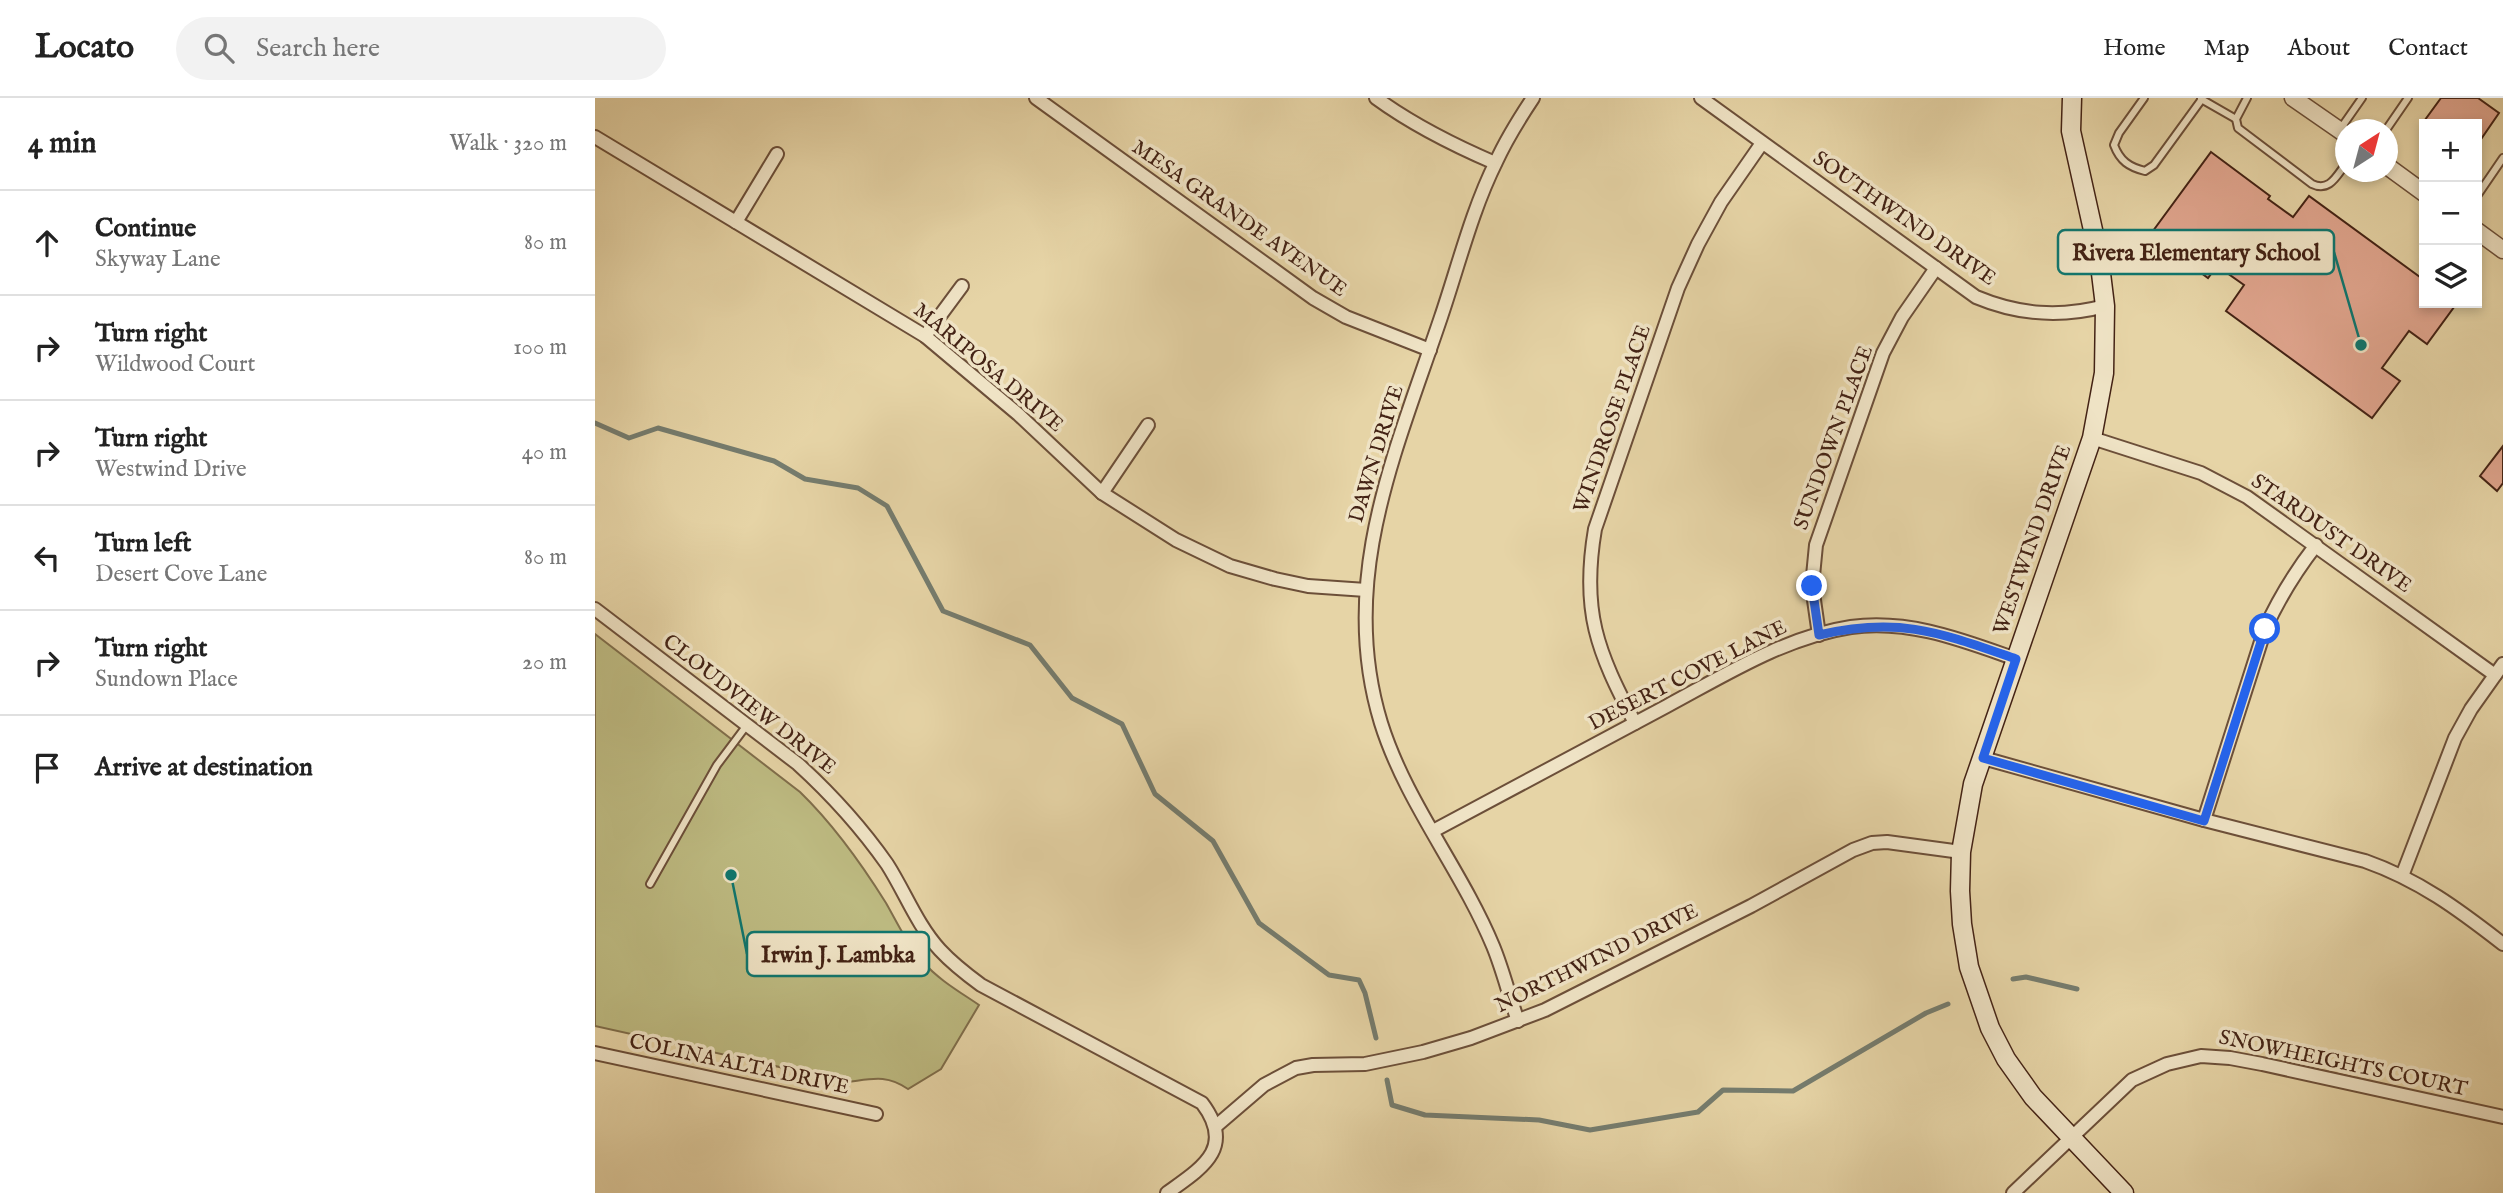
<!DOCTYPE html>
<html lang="en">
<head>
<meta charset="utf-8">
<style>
  body { margin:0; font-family:"IM FELL English",serif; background:#f2f2f2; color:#222 }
  .controls { position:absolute; right:21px; top:21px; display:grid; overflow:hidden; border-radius:0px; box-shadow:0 4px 10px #0003 }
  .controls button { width:63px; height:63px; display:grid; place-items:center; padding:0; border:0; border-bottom:2px solid #e0e0e0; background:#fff; color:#222; font:35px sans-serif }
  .compass { position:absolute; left:1740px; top:21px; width:63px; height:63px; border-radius:50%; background:#fff; box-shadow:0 4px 10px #0003; rotate:36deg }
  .stop { position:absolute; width:21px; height:21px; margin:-16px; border:5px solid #2563eb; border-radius:50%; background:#fff }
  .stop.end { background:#2563eb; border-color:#fff; box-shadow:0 2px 7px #0008 }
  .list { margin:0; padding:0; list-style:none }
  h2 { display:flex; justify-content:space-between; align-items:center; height:91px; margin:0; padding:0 28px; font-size:30px }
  h2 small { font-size:23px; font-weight:400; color:#767676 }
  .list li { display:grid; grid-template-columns:46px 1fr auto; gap:21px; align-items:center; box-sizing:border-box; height:105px; padding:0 28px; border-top:2px solid #e0e0e0 }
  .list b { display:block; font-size:26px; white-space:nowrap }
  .list p { margin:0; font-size:23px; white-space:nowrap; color:#767676 }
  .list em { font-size:23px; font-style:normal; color:#767676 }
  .icon { flex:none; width:38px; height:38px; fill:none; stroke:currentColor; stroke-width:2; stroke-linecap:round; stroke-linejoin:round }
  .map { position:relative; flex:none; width:1908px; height:1095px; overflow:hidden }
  header { display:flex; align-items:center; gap:42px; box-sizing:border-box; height:98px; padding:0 35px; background:#fff; border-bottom:2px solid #e0e0e0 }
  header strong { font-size:33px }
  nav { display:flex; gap:38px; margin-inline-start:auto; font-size:24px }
  .search { width:490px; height:63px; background:#f2f2f2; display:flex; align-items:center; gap:18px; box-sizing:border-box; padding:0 24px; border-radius:38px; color:#767676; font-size:26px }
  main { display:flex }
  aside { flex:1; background:#fff }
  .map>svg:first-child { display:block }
</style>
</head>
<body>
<header>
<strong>Locato</strong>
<div class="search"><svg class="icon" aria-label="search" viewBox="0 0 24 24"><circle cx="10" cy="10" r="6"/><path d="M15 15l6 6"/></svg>Search here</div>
<nav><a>Home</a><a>Map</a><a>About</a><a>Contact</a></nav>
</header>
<main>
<aside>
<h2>4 min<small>Walk · 320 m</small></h2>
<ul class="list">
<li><svg class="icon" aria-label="ahead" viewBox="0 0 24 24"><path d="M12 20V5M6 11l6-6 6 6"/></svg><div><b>Continue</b><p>Skyway Lane</p></div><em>80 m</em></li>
<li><svg class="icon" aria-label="right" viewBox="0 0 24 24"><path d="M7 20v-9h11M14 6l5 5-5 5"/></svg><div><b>Turn right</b><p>Wildwood Court</p></div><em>100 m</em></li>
<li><svg class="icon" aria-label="right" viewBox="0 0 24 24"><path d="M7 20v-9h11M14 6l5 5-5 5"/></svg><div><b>Turn right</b><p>Westwind Drive</p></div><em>40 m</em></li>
<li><svg class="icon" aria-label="left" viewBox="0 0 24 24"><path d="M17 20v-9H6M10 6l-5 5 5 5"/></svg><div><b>Turn left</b><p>Desert Cove Lane</p></div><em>80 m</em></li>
<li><svg class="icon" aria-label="right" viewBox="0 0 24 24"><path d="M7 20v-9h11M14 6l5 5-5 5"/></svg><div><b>Turn right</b><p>Sundown Place</p></div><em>20 m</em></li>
<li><svg class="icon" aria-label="arrive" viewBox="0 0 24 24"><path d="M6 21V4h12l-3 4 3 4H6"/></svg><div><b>Arrive at destination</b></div></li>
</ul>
</aside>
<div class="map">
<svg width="1908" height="1095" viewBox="0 0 1908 1095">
  <rect width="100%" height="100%" fill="#e6d4a6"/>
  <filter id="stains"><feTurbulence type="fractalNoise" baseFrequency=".00286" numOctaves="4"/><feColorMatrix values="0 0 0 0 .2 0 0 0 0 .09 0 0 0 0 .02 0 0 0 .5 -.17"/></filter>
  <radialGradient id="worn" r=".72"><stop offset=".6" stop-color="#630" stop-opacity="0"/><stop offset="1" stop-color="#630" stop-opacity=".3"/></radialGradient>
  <!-- green -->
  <path fill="#bdba81" stroke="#806e4b" stroke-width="2" d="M 0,536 L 205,694 C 239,727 266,765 291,805 C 303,826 312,846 328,864 C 344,882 365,894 384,907 L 346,971 L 313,991 C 291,976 277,981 252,984 L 0,928 Z"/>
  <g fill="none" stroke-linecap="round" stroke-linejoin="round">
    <!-- stream -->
    <g stroke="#757c6e" stroke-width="5">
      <polyline points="0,325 34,340 63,330 179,363 210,381 263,390 292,408 348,513 435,547 477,600 527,626 560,696 618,743 664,825 734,877 764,882 770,895 781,940"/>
      <polyline points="1418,881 1431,879 1482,891"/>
      <polyline points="792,982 797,1007 830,1017 944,1022 995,1032 1103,1014 1128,992 1198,993 1331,915 1353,906"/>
    </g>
  </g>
  <!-- building -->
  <g fill="#e0a58e" stroke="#442315" stroke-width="2">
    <polygon points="1846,0 1883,0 1904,15 1882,47 1882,26 1827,26"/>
    <polygon points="1616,54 1675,98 1673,101 1698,119 1714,98 1829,182 1829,205 1862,205 1832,246 1814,233 1787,270 1805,283 1777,320 1631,213 1649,187 1622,168 1613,180 1555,137"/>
    <polygon points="1908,348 1908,385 1902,393 1885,378"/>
  </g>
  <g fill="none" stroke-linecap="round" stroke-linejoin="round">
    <defs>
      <g id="service">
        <path d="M 1549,0 L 1524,35 L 1519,47 C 1525,63 1534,69 1550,73 L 1559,67 L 1607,1"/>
        <path d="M 1652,0 L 1641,21 L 1643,30 L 1717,86 C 1734,94 1741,79 1750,67"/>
        <polyline points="1606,1 1641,21"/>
        <polyline points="1746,30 1767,0"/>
        <polyline points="1791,32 1813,0"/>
        <polyline points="1882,98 1908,60"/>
        <polyline points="55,786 122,667 152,627"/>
      </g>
      <g id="minor">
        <polyline points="441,0 718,200 751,219 835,252"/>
        <path d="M 781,0 C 818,27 858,47 900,65"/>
        <path d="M 1106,0 L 1381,199 C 1424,217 1465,220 1510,208"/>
        <polyline points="0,39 330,238 423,316 507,395 581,442 635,468 680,481 713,488 771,492"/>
        <polyline points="141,124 182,56"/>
        <polyline points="330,238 367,188"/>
        <polyline points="1497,340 1606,375 1652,399 1900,577"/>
        <polyline points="507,395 553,327"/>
        <path d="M 0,511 L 203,666 C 236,696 266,729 292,766 C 310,794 322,827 345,852 C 357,865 371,876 386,887 L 607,1005 C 641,1050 607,1070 572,1095"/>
        <polyline points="1224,537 1217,488 1221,447 1288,255 1307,219 1341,170"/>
        <path d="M 1040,625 C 1002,553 986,513 1000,431 L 1083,190 L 1103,146 L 1126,104 L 1167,45"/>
        <path d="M 1388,660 L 1609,722 L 1770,763 C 1824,782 1863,811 1908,846"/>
        <path d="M 1609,722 L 1670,531 C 1684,500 1700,474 1721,447"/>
        <path d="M 838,733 C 916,691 994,649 1072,608 C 1130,577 1190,539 1256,529 C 1314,521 1367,542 1421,561"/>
        <polyline points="1807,778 1860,640 1876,611 1908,566"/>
        <path d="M 923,923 C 914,898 908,872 898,848 C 866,771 811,705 786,625 C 742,482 801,353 846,219 C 863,169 877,112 901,64 C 911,42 924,21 938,0"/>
        <polyline points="0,955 281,1016"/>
        <polyline points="620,1029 669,987 701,970 718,967 770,966 828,954 876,940 950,912 1156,808 1258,752 1277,745 1292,744 1366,754"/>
        <polyline points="1418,1095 1537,982 1572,966 1606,958 1635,960 1667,966 1908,1019"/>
      </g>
      <g id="tertiary">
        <polyline points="1698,0 1750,36"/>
        <polyline points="1792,68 1829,95"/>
        <polyline points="1882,133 1908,152"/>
      </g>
      <polyline id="secondary" points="1477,0 1476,33 1504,159 1510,208 1509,275 1497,340 1378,686 1366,754 1365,793 1367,826 1374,869 1395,930 1411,961 1438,999 1529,1095"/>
    </defs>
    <!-- service casing -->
    <use href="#service" stroke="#6c4f39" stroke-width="10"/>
    <!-- minor casing -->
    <use href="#minor" stroke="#6c4f39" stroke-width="16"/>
    <!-- tertiary casing -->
    <use href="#tertiary" stroke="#6c4f39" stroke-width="19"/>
    <!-- secondary casing -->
    <use href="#secondary" stroke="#442315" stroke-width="21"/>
    <!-- service -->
    <use href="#service" stroke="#efe3c5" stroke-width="6"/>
    <!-- minor -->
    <use href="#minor" stroke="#efe3c5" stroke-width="12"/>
    <!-- tertiary -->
    <use href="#tertiary" stroke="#efe3c5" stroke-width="16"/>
    <!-- secondary -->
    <use href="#secondary" stroke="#efe3c5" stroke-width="18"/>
  </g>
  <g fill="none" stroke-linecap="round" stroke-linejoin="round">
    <!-- route -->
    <path stroke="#2563eb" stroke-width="9" d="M 1217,488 L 1224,537 C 1305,518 1346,535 1421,561 L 1388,660 L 1609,723 L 1670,531"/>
  </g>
  <g text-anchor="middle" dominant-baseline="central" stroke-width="7" stroke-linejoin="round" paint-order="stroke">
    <!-- street labels -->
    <g font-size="21" fill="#442315" stroke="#efe3c5">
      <text transform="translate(644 121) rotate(35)">MESA GRANDE AVENUE</text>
      <text transform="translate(1309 121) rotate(35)">SOUTHWIND DRIVE</text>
      <text transform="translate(393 270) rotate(40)">MARIPOSA DRIVE</text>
      <text transform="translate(1018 321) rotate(-71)">WINDROSE PLACE</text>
      <text transform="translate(1239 340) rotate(-70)">SUNDOWN PLACE</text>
      <text transform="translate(782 356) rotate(-73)">DAWN DRIVE</text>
      <text transform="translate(1736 436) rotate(35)">STARDUST DRIVE</text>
      <text transform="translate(1438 442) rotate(-71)">WESTWIND DRIVE</text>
      <text transform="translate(1093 578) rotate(-27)">DESERT COVE LANE</text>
      <text transform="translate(154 607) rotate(38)">CLOUDVIEW DRIVE</text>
      <text transform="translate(1002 861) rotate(-26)">NORTHWIND DRIVE</text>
      <text transform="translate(1748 966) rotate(12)">SNOWHEIGHTS COURT</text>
      <text transform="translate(144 967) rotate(12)">COLINA ALTA DRIVE</text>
    </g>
  </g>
  <!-- callouts -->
  <path fill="none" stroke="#0f766e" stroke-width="2.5" d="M1766 247L1739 154M136 777L152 856"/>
  <g fill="#0f766e" stroke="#efe3c5" stroke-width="2.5">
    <circle cx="1766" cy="247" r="7"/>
    <circle cx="136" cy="777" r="7"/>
  </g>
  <g fill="#efe3c5" stroke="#0f766e" stroke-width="2.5">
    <rect x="1463" y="132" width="276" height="44" rx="7"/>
    <rect x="152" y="834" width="182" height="44" rx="7"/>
  </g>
  <g font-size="23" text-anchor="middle" font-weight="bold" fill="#442315">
    <text x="1601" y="162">Rivera Elementary School</text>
    <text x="243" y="864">Irwin J. Lambka</text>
  </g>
  <rect width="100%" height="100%" filter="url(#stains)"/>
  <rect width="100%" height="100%" fill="url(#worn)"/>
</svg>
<div class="controls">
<button>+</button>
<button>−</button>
<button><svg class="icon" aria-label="layers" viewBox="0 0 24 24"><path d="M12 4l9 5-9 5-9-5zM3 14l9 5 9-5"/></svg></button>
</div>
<svg class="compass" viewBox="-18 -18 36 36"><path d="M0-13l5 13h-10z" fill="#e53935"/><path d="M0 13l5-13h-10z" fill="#767676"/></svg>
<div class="stop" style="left:1670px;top:531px"></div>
<div class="stop end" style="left:1217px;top:488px"></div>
</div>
</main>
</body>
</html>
